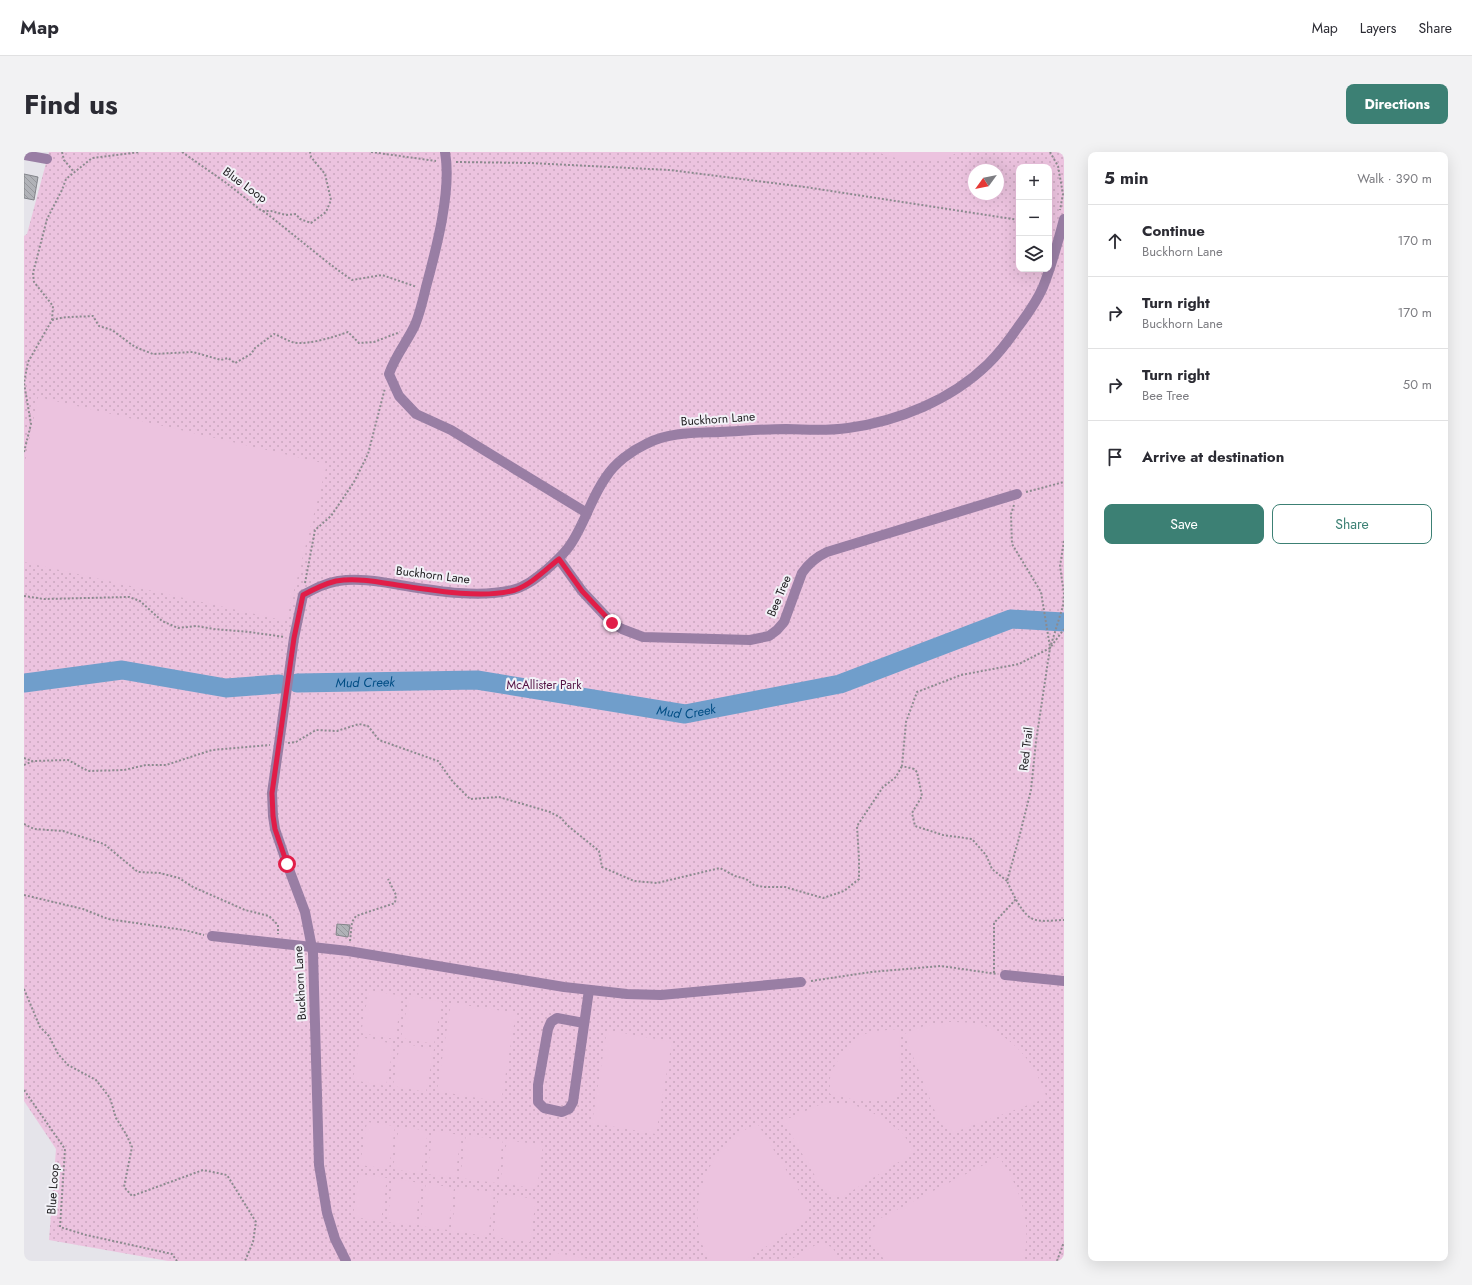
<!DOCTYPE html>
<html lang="en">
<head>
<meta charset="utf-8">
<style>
  body { margin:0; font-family:Jost,sans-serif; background:#f2f2f3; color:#2b2b33 }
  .controls { position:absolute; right:12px; top:12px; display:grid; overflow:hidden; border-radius:8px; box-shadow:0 4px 16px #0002 }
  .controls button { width:36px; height:36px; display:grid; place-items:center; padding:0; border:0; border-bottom:1px solid #e1e1e2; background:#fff; color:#2b2b33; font:20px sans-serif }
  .compass { position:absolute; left:944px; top:12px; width:36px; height:36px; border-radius:50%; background:#fff; box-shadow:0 4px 16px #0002; rotate:237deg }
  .stop { position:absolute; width:12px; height:12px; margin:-9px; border:3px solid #e11d48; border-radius:50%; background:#fff }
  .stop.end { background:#e11d48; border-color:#fff; box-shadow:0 1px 4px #0008 }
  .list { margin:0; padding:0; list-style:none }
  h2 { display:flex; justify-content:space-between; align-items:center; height:52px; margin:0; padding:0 16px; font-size:17px }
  h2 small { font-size:13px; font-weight:400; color:#7c7c81 }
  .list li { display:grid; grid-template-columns:26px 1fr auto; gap:12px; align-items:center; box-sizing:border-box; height:72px; padding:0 16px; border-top:1px solid #e1e1e2 }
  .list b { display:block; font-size:15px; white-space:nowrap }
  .list p { margin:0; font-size:13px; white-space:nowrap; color:#7c7c81 }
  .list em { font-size:13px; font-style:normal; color:#7c7c81 }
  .actions { display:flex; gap:8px; padding:12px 16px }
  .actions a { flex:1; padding:9px 0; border:1px solid #3c8074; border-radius:8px; text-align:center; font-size:14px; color:#3c8074 }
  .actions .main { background:#3c8074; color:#fff }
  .icon { flex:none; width:22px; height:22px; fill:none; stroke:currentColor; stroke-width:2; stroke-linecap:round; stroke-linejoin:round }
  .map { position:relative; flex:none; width:1040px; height:1109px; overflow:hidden; border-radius:8px }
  header { display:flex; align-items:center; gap:24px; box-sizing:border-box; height:56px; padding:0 20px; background:#fff; border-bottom:1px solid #e1e1e2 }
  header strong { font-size:19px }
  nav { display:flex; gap:22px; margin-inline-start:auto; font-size:14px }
  .intro { display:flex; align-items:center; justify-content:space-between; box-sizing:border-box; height:96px; padding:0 24px }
  h1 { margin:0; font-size:28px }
  .button { padding:10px 18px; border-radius:8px; background:#3c8074; color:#fff; font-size:14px; font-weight:700 }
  main { display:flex; gap:24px; padding:0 24px }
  aside { flex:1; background:#fff; border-radius:8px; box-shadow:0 4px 16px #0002 }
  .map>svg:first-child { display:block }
</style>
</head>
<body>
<header>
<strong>Map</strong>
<nav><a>Map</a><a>Layers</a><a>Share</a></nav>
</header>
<div class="intro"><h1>Find us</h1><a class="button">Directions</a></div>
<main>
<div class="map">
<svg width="1040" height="1109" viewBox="0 0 1040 1109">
  <defs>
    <pattern id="grass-dots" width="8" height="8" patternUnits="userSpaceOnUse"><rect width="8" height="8" fill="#ecc3df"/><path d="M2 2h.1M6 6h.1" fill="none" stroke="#caa7bf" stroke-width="1.8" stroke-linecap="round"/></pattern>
    <pattern id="building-back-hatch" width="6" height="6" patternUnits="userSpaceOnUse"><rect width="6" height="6" fill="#b0b2b7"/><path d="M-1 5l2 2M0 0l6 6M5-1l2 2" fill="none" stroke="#97989d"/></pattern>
  </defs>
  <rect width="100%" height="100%" fill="#e5e4ea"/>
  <!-- grass -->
  <path fill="url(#grass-dots)" fill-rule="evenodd" d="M 25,0 L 1040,0 L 1040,1109 L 144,1109 L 25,1088 L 32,997 L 0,949 L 0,84 L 3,82 ZM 995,15 L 1025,15 L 1025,117 L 995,117 ZM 950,18 L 974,18 L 974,42 L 950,42 Z"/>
  <!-- pitch -->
  <g fill="#ecc3df">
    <path d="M 854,0 L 934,0 C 930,2 925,6 920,7 C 901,10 871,9 854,0 Z"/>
    <polygon points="14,245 303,312 262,469 0,410 0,315"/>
    <polygon points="345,838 378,844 371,887 337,881"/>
    <polygon points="385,844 418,850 410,892 377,886"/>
    <polygon points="427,851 492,861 477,950 413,939"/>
    <path d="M 924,870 C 932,870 941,870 949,871 C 958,872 967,876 974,881 C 1000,897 1013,918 1023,946 L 931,980 L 916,972 L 880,882 L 900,874 Z"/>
    <path d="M 875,877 L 877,940 L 869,949 L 835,949 L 806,942 C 806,937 806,931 806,926 C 809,910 830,885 846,880 C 855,878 866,878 875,877 Z"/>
    <polygon points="583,878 648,890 632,982 568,971"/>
    <polygon points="336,885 370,892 362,934 329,928"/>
    <polygon points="376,891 410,897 402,940 369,934"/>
    <polygon points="813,951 828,952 849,961 863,970 878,980 891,1000 818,1045 801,1041 759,969 795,953"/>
    <polygon points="343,970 371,974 365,1017 336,1013"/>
    <path d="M 733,971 L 785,1055 L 785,1067 L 720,1109 L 687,1109 C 661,1073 675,1015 707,988 C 714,981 725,976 733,971 Z"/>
    <polygon points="375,974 404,979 397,1022 369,1017"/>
    <polygon points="409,979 437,983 431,1026 403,1022"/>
    <polygon points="442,983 479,988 472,1031 436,1026"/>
    <polygon points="483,988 519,993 513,1037 476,1031"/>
    <path d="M 975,1005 C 996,1034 1009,1073 999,1109 L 861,1109 L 846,1087 L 853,1068 Z"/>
    <polygon points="335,1022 363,1026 357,1069 329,1065"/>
    <polygon points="369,1027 397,1031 391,1074 363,1070"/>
    <polygon points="402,1031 430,1036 424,1078 396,1074"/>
    <polygon points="434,1035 470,1041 464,1084 427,1079"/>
    <polygon points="475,1042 512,1047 506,1090 469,1085"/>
    <polygon points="795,1091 808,1095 817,1109 764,1109"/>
    <polygon points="528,1100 575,1109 526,1109"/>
  </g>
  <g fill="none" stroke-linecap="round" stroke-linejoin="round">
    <!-- river -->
    <g stroke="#709ecb" stroke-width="19">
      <polyline points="0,531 98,518 202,536 255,532"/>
      <path id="s1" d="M 273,531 L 453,528 L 661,562 L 816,532 L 987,467 L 1040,470"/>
    </g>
  </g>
  <!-- building -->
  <g fill="url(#building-back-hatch)" stroke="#83858a">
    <polygon points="0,22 14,25 10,48 0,46"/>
    <polygon points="313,772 326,773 324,785 312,783"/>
  </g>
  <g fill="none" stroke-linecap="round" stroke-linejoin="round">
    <!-- path -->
    <g stroke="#8c8b8f" stroke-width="2" stroke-dasharray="2 2" stroke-linecap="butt">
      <polyline points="38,0 40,8 50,20"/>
      <polyline points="158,0 201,30 238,59 247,59 262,63 272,62 276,67 287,71 302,60 307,48 301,22 287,5 286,0"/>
      <polyline points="347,0 412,9"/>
      <polyline points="1026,0 1034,14 1039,42 1036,58"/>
      <polyline points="432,10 506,11 646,18 781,35 995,68"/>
      <path d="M 239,59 C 270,82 297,107 328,128 L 358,123 L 393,135"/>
      <path d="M 28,168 C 41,164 55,165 69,164 L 75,174 L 88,178 L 111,195 L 129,202 L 169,200 L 197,208 L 204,206 L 211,211 L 227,202 L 231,196 L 250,182 C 256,184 262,188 268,190 C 282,194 310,185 324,180 L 335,191 L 350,190 L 376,180"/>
      <polyline points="0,300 7,272 0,231 4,210 28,168 29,154 10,130 9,121 23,67 38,38 42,27 68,6 116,0"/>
      <polyline points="1002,340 1040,330"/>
      <polyline points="990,353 987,362 988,392 1017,440 1026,495"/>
      <path d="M 1040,389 L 1036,414 L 1040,442 L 1039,454 L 1026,496 L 1012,589 L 1007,638 L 995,686 L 983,729 C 988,740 999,766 1012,768 C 1021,770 1031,768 1040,768"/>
      <polyline points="281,431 291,378 307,364 330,330 344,302 361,236"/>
      <polyline points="0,444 20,447 105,445 116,449 138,469 154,476 172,474 190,477 225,480 261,485"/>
      <polyline points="264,591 272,590 292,578 313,579 335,572 344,574 355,588 414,609 429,630 446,647 475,645 526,660 537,666 543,673 575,699 578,715 610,729 633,731 696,716 711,724 722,727 730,733 740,735 761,735 799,746 820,739 835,727 835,707 833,674 859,635 872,625 878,614"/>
      <polyline points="0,606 8,609"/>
      <polyline points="0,613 9,609 44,608 64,619 100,618 122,613 142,613 188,598 246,593"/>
      <polyline points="0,672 10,677 39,679 80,692 114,720 136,721 155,726 169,735 221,758 245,764 254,773 254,782"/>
      <polyline points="983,729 968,717 962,703 948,687 919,683 891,674 888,661 898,644 893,620 890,617 878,614 882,570 893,540 937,523 995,512 1026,496 1040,477"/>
      <polyline points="0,743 59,757 84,767 160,778 180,783"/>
      <polyline points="326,789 328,770 332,764 371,751 372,743 364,727"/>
      <polyline points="970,821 970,771 992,747"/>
      <polyline points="787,829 847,820 917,814 973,822"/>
      <polyline points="0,837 16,875 25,884 34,902 44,913 72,928 86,946 92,966 102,982 108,995 100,1035 108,1044 179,1018 203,1023 232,1070 229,1090 221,1109"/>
      <polyline points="0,938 41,997 36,1075 62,1083 148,1102 153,1109"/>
      <polyline points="1033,1109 1040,1090"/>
    </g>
    <!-- minor -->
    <g stroke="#997ea4" stroke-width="10">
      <path d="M 421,0 C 428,38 412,98 402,135 C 399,148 396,161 391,173 C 383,190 371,204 365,222 L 375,244 L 392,262 L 427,278 L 563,361"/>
      <polyline points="0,3 23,7"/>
      <path d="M 535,407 L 558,439 L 588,471 L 598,477 L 619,485 L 726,488 L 745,484 L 753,478 L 760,470 L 778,421 C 785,411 792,405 803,400 L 993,342"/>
      <polyline points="188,784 324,799 540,835 603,842 637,843 777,830"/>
      <polyline points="981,823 1040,829"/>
      <polyline points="560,871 533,866 527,870 524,877 514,933 514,950 520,956 538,960 545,957 549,950 565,838"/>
      <path d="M 322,1109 L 311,1087 L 303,1061 L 295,1013 L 289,801 L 281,760 L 263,712 L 251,677 L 249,664 L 248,641 L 255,592 L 270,486 L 279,443 C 290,437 301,431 314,429 C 333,426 352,429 370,432 C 407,438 452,447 488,438 C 501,435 511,427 521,419 C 529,412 537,405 544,396 C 560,375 566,347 582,325 C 591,311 607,299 622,292 C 644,280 672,281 696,280 C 718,279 740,277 762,277 C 783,278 804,279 824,276 C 875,269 927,248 964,212 C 975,201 985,188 994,175 C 1003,163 1013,149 1019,135 C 1028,113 1034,90 1040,67"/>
    </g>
  </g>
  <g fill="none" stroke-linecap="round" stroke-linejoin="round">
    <!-- route -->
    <path stroke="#e11d48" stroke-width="5" d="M 263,712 L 251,677 L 249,664 L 248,641 L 270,486 L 279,443 C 290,437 300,432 312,429 C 330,426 349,429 367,432 C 400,437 458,448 491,438 C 508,432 521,418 535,407 L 558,439 L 588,471"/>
  </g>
  <g text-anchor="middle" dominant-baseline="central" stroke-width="4" stroke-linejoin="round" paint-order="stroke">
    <!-- street labels -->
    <g font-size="12" fill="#1b1a1c" stroke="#f2f1f7">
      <text transform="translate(221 33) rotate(36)">Blue Loop</text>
      <text transform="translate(694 267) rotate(-4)">Buckhorn Lane</text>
      <text transform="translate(409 423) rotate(7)">Buckhorn Lane</text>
      <text transform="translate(755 444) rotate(-67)">Bee Tree</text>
      <text transform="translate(1002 597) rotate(-83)">Red Trail</text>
      <text transform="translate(276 831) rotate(-93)">Buckhorn Lane</text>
      <text transform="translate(29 1037) rotate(-86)">Blue Loop</text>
    </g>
    <!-- park labels -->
    <g font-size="12" fill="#541345" stroke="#f2f1f7">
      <text x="520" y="533">McAllister Park</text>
    </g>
    <!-- water labels -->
    <g font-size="13" font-style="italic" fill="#004d84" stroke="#f2f1f7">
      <text stroke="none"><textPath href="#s1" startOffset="68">Mud Creek</textPath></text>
      <text stroke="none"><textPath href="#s1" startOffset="392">Mud Creek</textPath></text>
    </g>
  </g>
</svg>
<div class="controls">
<button>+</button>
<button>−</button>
<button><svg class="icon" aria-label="layers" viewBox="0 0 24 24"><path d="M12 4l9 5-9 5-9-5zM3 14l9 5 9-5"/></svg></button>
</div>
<svg class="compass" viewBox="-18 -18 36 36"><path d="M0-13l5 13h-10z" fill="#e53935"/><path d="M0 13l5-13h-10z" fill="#7c7c81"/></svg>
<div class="stop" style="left:263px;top:712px"></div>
<div class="stop end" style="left:588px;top:471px"></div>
</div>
<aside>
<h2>5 min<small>Walk · 390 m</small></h2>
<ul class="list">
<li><svg class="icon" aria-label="ahead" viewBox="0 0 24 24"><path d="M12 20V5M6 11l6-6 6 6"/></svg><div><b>Continue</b><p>Buckhorn Lane</p></div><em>170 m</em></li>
<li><svg class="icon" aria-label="right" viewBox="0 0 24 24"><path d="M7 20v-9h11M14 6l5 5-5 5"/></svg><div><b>Turn right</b><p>Buckhorn Lane</p></div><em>170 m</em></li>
<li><svg class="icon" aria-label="right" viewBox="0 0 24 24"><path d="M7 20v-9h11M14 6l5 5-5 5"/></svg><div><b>Turn right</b><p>Bee Tree</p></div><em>50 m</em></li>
<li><svg class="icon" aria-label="arrive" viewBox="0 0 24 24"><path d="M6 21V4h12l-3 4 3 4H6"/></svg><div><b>Arrive at destination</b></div></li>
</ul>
<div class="actions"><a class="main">Save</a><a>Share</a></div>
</aside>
</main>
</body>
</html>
